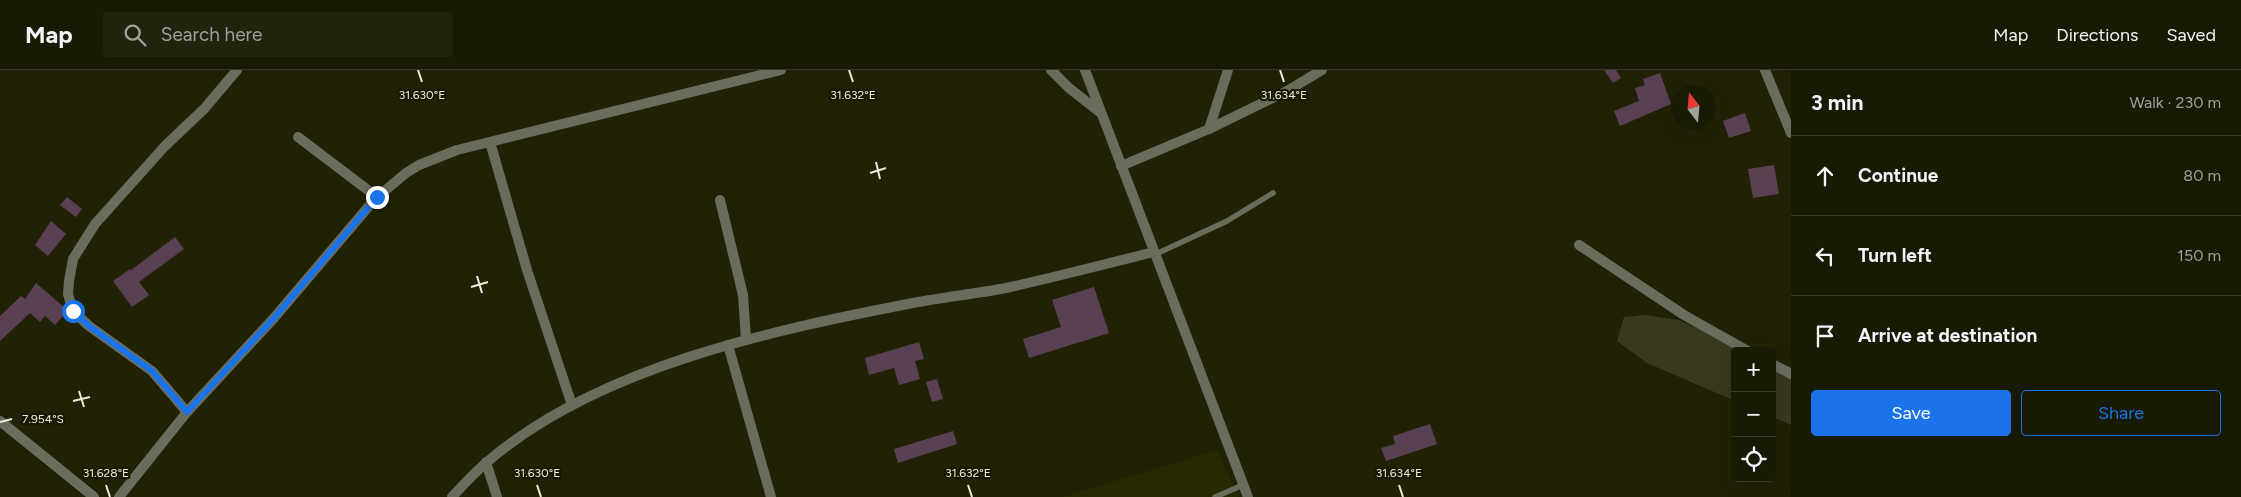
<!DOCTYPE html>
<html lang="en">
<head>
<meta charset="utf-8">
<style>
  body { margin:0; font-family:Figtree,sans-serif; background:#22230e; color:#f1f3f6 }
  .controls { position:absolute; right:15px; bottom:15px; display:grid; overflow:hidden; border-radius:5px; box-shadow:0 5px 20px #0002 }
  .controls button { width:45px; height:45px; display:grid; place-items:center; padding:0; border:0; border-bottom:1px solid #373826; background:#191a04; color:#f1f3f6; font:25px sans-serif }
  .compass { position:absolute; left:1671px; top:15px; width:45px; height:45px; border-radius:50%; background:#191a04; box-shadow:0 5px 20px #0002; rotate:344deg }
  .stop { position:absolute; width:15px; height:15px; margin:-11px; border:4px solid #1a73e8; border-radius:50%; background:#fff }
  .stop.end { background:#1a73e8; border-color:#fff; box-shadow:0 1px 5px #0008 }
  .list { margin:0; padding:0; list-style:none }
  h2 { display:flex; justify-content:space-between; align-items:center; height:65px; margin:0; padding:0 20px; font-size:21px }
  h2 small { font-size:16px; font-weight:400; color:#9fa19a }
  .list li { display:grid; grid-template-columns:32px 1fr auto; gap:15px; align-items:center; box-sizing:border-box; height:80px; padding:0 20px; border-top:1px solid #373826 }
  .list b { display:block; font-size:19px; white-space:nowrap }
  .list em { font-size:16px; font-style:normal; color:#9fa19a }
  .actions { display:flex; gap:10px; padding:15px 20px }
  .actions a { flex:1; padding:11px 0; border:1px solid #1a73e8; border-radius:5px; text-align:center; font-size:18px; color:#1a73e8 }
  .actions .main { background:#1a73e8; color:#fff }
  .icon { flex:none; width:28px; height:28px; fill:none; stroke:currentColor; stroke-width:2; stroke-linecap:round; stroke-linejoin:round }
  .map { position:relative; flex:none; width:1791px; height:427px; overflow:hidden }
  header { display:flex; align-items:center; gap:30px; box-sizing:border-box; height:70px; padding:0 25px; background:#191a04; border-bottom:1px solid #373826 }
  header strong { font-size:24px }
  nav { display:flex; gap:28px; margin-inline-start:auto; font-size:18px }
  .search { width:350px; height:45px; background:#22230e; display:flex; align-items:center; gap:12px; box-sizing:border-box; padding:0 18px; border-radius:5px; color:#9fa19a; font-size:19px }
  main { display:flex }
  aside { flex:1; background:#191a04 }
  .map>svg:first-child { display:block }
</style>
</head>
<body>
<header>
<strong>Map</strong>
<div class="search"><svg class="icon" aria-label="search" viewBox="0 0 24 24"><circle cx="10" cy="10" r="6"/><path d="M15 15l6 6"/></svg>Search here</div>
<nav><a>Map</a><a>Directions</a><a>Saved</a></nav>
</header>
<main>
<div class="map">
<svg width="1791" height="427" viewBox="0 0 1791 427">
  <rect width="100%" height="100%" fill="#212205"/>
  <!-- built -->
  <polygon fill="#272902" points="1217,380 1239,427 1062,427"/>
  <!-- green -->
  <g fill="#38391d">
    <polygon points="1644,245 1678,250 1752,281 1735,281 1735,331 1647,293 1617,271 1624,247"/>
    <polygon points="1772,289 1791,297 1791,355 1772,347"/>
  </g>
  <!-- building -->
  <g fill="#5a4053">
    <polygon points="1604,0 1616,0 1621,8 1613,13"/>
    <polygon points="1660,3 1671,34 1620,56 1614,41 1639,31 1635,18 1645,15 1643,9"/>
    <polygon points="1745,43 1751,61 1729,68 1723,51"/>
    <polygon points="1774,95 1779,124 1753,128 1748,99"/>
    <polygon points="67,127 82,139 76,147 60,135"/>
    <polygon points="51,151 66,164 48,186 35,175"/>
    <polygon points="175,167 184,179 139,212 149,225 132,237 113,211 130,199 131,200"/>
    <polygon points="36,213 65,238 66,243 55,255 45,246 40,252 30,243 0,271 0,246 21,226 25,229"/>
    <polygon points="1094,217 1109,263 1029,288 1023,269 1061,257 1052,230"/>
    <polygon points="919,272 924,289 915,291 920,309 899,315 894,298 869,305 865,288"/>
    <polygon points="937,309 943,329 932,332 926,312"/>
    <polygon points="1430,354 1437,374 1386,391 1381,378 1395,374 1393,366"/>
    <polygon points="953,361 957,374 898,393 894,379"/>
  </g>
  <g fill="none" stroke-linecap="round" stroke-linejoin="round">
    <!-- service -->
    <g stroke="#6a6c5c" stroke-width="5.5">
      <polyline points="1154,185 1227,151 1273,123"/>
      <polyline points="1215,427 1243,415"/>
    </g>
    <!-- minor -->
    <g stroke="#6a6c5c" stroke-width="10">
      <polyline points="1051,0 1069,18 1101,43"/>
      <polyline points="1765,0 1791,63"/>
      <polyline points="1209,59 1228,0"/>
      <polyline points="298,67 377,127"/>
      <polyline points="490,72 527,200 572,335"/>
      <polyline points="1121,96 1209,59 1287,21 1322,0"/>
      <polyline points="720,130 743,225 746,270"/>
      <polyline points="1579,175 1684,245 1748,281"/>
      <polyline points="728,275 771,427"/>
      <polyline points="1772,294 1791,304"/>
      <polyline points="187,342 152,301 89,256 73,241 68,224 69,211 73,189 95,154 165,76 204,39 237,0"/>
      <polyline points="0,351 94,427"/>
      <polyline points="486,392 497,427"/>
      <polyline points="119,427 187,342 274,248 375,129 406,103 419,95 457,80 781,0"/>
      <path d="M 452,427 C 463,415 474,403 487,392 C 597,297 773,260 913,233 C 944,227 975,224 1006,218 C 1056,207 1105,194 1154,182"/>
    </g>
    <!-- tertiary -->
    <polyline stroke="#6a6c5c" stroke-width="10" points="1085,0 1248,427"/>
  </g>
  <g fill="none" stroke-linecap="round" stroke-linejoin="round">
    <!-- route -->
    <polyline stroke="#1a73e8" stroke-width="6" points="73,241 89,256 152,301 187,342 274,248 377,127"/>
  </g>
  <!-- ticks -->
  <path fill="none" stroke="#e9ead9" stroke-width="2" d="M 418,0 L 422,12M 849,0 L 853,12M 1280,0 L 1284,12M 876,92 L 880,109M 870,103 L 886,98M 477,206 L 482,223M 471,217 L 488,212M 79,321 L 84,337M 73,331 L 90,327M 0,352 L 12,349M 106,415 L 110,427M 537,415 L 541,427M 968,415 L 972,427M 1399,415 L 1403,427"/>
  <g font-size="12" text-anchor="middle" fill="#e9ead9" stroke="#181900" stroke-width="4.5" stroke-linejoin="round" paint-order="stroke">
    <text x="422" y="29">31.630°E</text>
    <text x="853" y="29">31.632°E</text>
    <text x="1284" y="29">31.634°E</text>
    <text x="43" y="353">7.954°S</text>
    <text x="106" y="407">31.628°E</text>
    <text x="537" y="407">31.630°E</text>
    <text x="968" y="407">31.632°E</text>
    <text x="1399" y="407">31.634°E</text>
  </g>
</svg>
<div class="controls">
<button>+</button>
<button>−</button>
<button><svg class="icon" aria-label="locate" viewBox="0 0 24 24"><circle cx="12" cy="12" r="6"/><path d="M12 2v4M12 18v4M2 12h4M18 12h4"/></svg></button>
</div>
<svg class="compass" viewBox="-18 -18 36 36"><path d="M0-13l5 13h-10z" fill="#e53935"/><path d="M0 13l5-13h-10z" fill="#9fa19a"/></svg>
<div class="stop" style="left:73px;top:241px"></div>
<div class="stop end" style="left:377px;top:127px"></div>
</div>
<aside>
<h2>3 min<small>Walk · 230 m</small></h2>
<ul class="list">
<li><svg class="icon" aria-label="ahead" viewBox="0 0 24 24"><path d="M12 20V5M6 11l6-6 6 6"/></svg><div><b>Continue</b></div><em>80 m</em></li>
<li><svg class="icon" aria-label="left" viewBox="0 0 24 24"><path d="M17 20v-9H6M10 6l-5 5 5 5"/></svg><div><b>Turn left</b></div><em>150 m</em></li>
<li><svg class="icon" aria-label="arrive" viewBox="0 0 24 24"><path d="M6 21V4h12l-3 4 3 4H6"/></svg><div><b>Arrive at destination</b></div></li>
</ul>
<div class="actions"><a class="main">Save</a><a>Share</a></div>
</aside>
</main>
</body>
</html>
